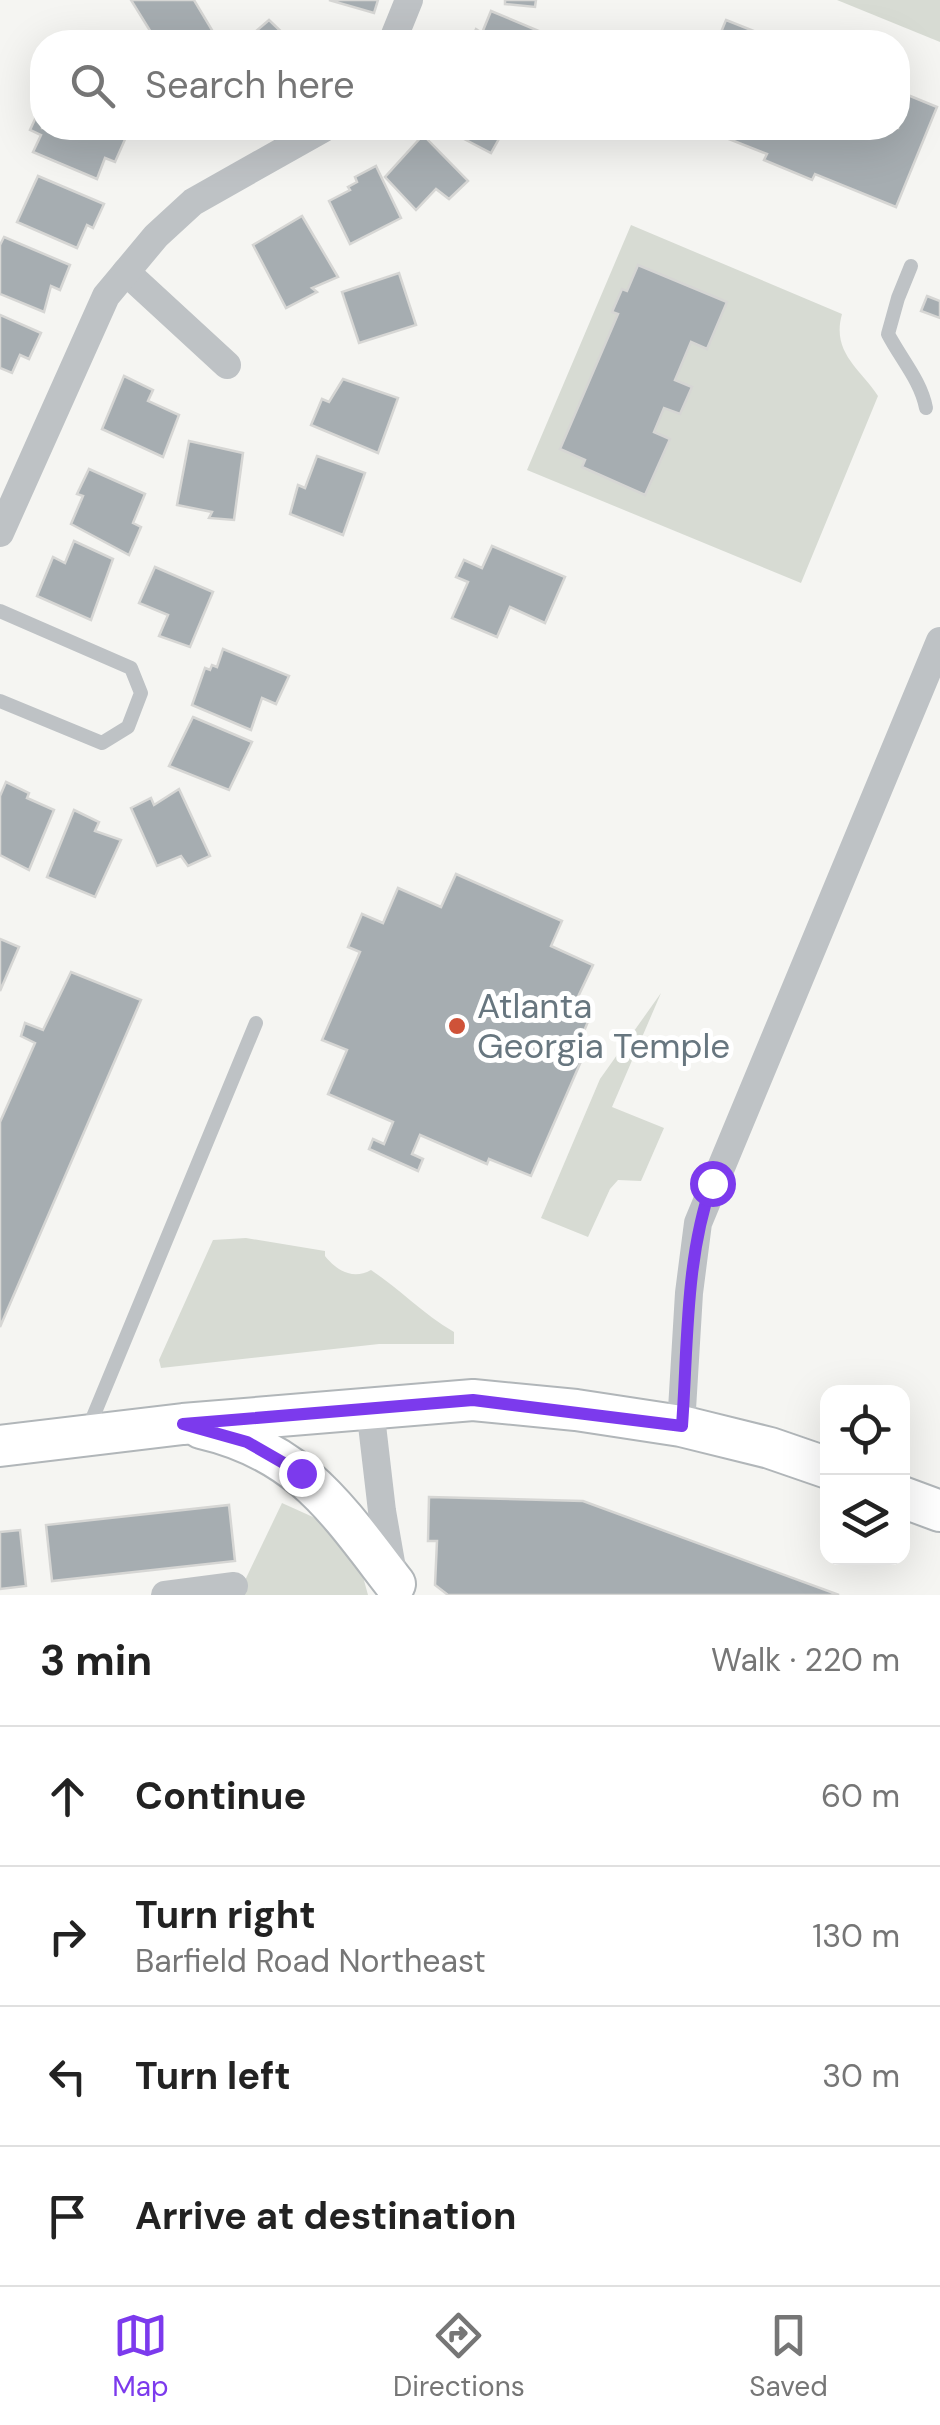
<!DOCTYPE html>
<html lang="en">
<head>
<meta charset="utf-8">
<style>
  body { margin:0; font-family:"DM Sans",sans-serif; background:#f6f6f6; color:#222 }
  .controls { position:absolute; right:30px; bottom:30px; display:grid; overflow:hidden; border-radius:20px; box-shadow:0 10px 40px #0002 }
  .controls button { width:90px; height:90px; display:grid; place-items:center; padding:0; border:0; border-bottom:2px solid #e0e0e0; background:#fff; color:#222; font:50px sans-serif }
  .stop { position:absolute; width:30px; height:30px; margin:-22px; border:8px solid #7c3aed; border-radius:50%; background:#fff }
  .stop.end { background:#7c3aed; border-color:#fff; box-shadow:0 2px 10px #0008 }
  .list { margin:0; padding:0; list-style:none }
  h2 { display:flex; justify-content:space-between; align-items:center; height:130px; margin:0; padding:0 40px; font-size:42px }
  h2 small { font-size:32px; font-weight:400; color:#767676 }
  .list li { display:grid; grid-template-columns:65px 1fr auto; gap:30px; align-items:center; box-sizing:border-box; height:140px; padding:0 40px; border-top:2px solid #e0e0e0 }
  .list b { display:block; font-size:38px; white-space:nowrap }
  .list p { margin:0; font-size:32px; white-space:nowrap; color:#767676 }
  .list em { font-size:32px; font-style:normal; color:#767676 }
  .icon { flex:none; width:55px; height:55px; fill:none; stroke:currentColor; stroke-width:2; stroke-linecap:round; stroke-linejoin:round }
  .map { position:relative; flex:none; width:940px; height:1595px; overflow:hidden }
  .search { position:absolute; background:#fff; box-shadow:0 10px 40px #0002; left:30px; right:30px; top:30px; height:110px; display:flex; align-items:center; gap:25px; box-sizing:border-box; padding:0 35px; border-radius:40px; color:#767676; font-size:38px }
  .sheet { height:690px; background:#fff }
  nav { display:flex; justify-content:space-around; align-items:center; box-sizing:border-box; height:140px; border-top:2px solid #e0e0e0; background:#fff; font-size:28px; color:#767676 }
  nav a { display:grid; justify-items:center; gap:5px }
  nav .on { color:#7c3aed }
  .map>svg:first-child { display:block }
</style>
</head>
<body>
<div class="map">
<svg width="940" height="1595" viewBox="0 0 940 1595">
  <rect width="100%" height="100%" fill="#f5f5f2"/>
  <!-- green -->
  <g fill="#d7dbd3">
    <polygon points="837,0 940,0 940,42"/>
    <path d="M 631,225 L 842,314 C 831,353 861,369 878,396 L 801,583 L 527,470 Z"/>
    <polygon points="661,993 612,1107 664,1128 641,1181 618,1180 610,1189 588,1237 541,1218 600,1079"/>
    <path d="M 246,1238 L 325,1251 L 325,1256 C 337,1271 353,1280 371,1270 C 400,1289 423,1314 454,1332 L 454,1344 L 379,1344 L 161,1368 L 159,1360 L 213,1240 Z"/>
    <polygon points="282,1503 324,1522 362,1573 368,1595 238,1595"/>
  </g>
  <!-- building -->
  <g fill="#a6adb1" stroke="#d6d6d4" stroke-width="2.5">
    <polygon points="131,0 194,0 215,35 204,42 157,42"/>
    <polygon points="329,0 378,0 374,13"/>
    <polygon points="505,0 536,0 535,7 505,4"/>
    <polygon points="491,11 553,37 551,42 470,42 476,29 482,33"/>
    <polygon points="269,20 292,42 253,42 248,38"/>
    <polygon points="726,20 781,42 717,42"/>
    <polygon points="898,91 937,107 896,207 815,174 812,180 764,160 767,154 701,128 898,128"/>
    <polygon points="42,104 42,128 110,128 127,135 115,162 105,158 97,179 33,152 41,135 30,130"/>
    <polygon points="443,128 505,128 491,153"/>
    <polygon points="423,135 468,181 449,199 436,189 416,210 385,177"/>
    <polygon points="376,166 401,218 350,244 329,201 350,190 348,187 357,182 355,177"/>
    <polygon points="38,176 104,204 93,228 87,225 77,248 17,222"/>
    <polygon points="302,216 338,277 312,288 317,292 286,308 253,245"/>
    <polygon points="4,237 70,265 60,290 51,286 44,312 0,294 0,245"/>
    <polygon points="638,265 727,302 707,349 691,342 675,380 692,387 680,414 664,408 654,432 670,439 645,495 582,467 585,460 560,449 618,314 612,312 622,289 627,291"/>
    <polygon points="399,273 416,325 359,343 342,292"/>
    <polygon points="927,296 940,301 940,318 921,311"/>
    <polygon points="0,315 41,333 29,359 20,355 12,373 0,368"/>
    <polygon points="124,376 153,390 148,401 179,415 163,457 102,429"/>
    <polygon points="343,379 398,398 378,453 311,425 322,399 329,402"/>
    <polygon points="189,441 243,453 234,520 209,518 212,512 177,505"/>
    <polygon points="317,456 365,473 343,535 290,514 298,485 305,488"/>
    <polygon points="89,469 145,494 133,523 141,527 129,555 71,524 83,496 77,494"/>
    <polygon points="74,541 113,559 91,620 37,596 53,557 65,563"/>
    <polygon points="492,546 565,577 545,623 510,607 497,637 452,618 468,582 456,577 464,560 482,568"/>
    <polygon points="155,567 213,592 190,647 159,636 168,615 139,603"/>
    <polygon points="223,649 289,676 276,704 262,698 251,730 192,705 205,668 210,670 212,665 217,667"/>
    <polygon points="193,717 252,742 229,790 169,766"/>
    <polygon points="6,782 29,793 27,798 54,810 29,870 0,855 0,796"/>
    <polygon points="179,789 210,856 188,866 181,856 157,866 131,808 151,798 154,805"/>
    <polygon points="74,810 99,822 95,831 121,840 95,897 47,877"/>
    <polygon points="456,874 562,921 551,946 593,965 576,1001 576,1006 592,1012 574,1055 582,1059 531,1176 489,1159 487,1164 420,1135 412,1154 423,1159 418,1171 369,1149 373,1139 384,1144 393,1122 328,1094 347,1050 322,1040 360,952 348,947 362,914 383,923 398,888 441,907"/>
    <polygon points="0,939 19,947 0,991"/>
    <polygon points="71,972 141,1000 0,1327 0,1122 35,1043 21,1036 25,1023 43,1030"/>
    <polygon points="429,1497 583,1501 839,1595 448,1595 435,1585 437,1541 428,1541"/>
    <polygon points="229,1505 235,1561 52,1581 46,1525"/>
    <polygon points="20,1530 26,1586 0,1589 0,1532"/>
  </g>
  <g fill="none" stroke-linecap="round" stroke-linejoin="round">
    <defs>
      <g id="secondary">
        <path d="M 201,1428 C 301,1451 337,1509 395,1584"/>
        <polyline points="0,1446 183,1424 473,1400 576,1410 681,1426 770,1448 828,1468"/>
        <polyline points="902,1497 940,1511"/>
      </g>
    </defs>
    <!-- secondary casing -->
    <use href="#secondary" stroke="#b1b6b9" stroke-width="44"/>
    <!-- lane -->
    <g stroke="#bec2c5" stroke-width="14">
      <path d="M 911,266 L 898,298 L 888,334 C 901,359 921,381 926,408"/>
      <polyline points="0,611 131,668 141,693 128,727 102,743 0,701"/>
      <polyline points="88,1429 256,1023"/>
    </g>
    <!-- street -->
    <g stroke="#bec2c5" stroke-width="28">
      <polyline points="392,42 409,0"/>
      <polyline points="126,272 227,365"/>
      <polyline points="0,533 106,296 156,236 193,202 324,128"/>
      <polyline points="370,1408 382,1511 393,1574"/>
      <polyline points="681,1426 689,1293 698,1223 940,641"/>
      <polyline points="165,1595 234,1586"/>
    </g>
    <!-- secondary -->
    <use href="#secondary" stroke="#fff" stroke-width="40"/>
  </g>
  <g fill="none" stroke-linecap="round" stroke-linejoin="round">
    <!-- route -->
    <path stroke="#7c3aed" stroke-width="12" d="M 301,1473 L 247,1442 L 183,1424 L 473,1400 L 682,1426 C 688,1344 685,1260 712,1183"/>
  </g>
  <!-- markers -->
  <circle fill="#cf5238" stroke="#fff" stroke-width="4" cx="457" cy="1026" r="10"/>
  <g text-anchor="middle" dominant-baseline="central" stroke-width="10" stroke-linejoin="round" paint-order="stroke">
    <!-- poi labels -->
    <g font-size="35" fill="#67767f" stroke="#fff" text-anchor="start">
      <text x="477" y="1006">Atlanta<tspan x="477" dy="40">Georgia Temple</tspan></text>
    </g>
  </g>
</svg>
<div class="controls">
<button><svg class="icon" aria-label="locate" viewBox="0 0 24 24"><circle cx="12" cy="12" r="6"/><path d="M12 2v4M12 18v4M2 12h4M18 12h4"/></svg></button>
<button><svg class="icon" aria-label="layers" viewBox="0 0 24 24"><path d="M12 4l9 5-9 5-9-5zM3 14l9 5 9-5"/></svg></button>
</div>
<div class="stop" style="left:712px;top:1183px"></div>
<div class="stop end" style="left:301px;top:1473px"></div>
<div class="search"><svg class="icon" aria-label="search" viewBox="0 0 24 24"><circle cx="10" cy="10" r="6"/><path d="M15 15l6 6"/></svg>Search here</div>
</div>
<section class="sheet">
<h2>3 min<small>Walk · 220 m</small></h2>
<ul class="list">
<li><svg class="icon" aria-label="ahead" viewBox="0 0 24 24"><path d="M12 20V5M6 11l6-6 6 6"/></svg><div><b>Continue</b></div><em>60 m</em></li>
<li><svg class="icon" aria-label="right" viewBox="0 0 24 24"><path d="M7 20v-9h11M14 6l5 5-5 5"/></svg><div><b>Turn right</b><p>Barfield Road Northeast</p></div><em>130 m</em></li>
<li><svg class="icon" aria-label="left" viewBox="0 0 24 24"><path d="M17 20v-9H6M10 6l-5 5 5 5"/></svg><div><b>Turn left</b></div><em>30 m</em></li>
<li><svg class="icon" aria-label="arrive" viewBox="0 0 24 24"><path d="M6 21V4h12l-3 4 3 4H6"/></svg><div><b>Arrive at destination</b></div></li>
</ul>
</section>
<nav>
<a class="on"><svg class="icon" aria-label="map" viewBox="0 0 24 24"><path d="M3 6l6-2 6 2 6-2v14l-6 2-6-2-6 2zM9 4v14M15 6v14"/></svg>Map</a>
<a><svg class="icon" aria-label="directions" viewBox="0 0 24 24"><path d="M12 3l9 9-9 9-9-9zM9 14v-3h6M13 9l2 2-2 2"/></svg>Directions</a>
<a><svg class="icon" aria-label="saved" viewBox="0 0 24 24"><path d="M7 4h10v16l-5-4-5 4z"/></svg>Saved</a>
</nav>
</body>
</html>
